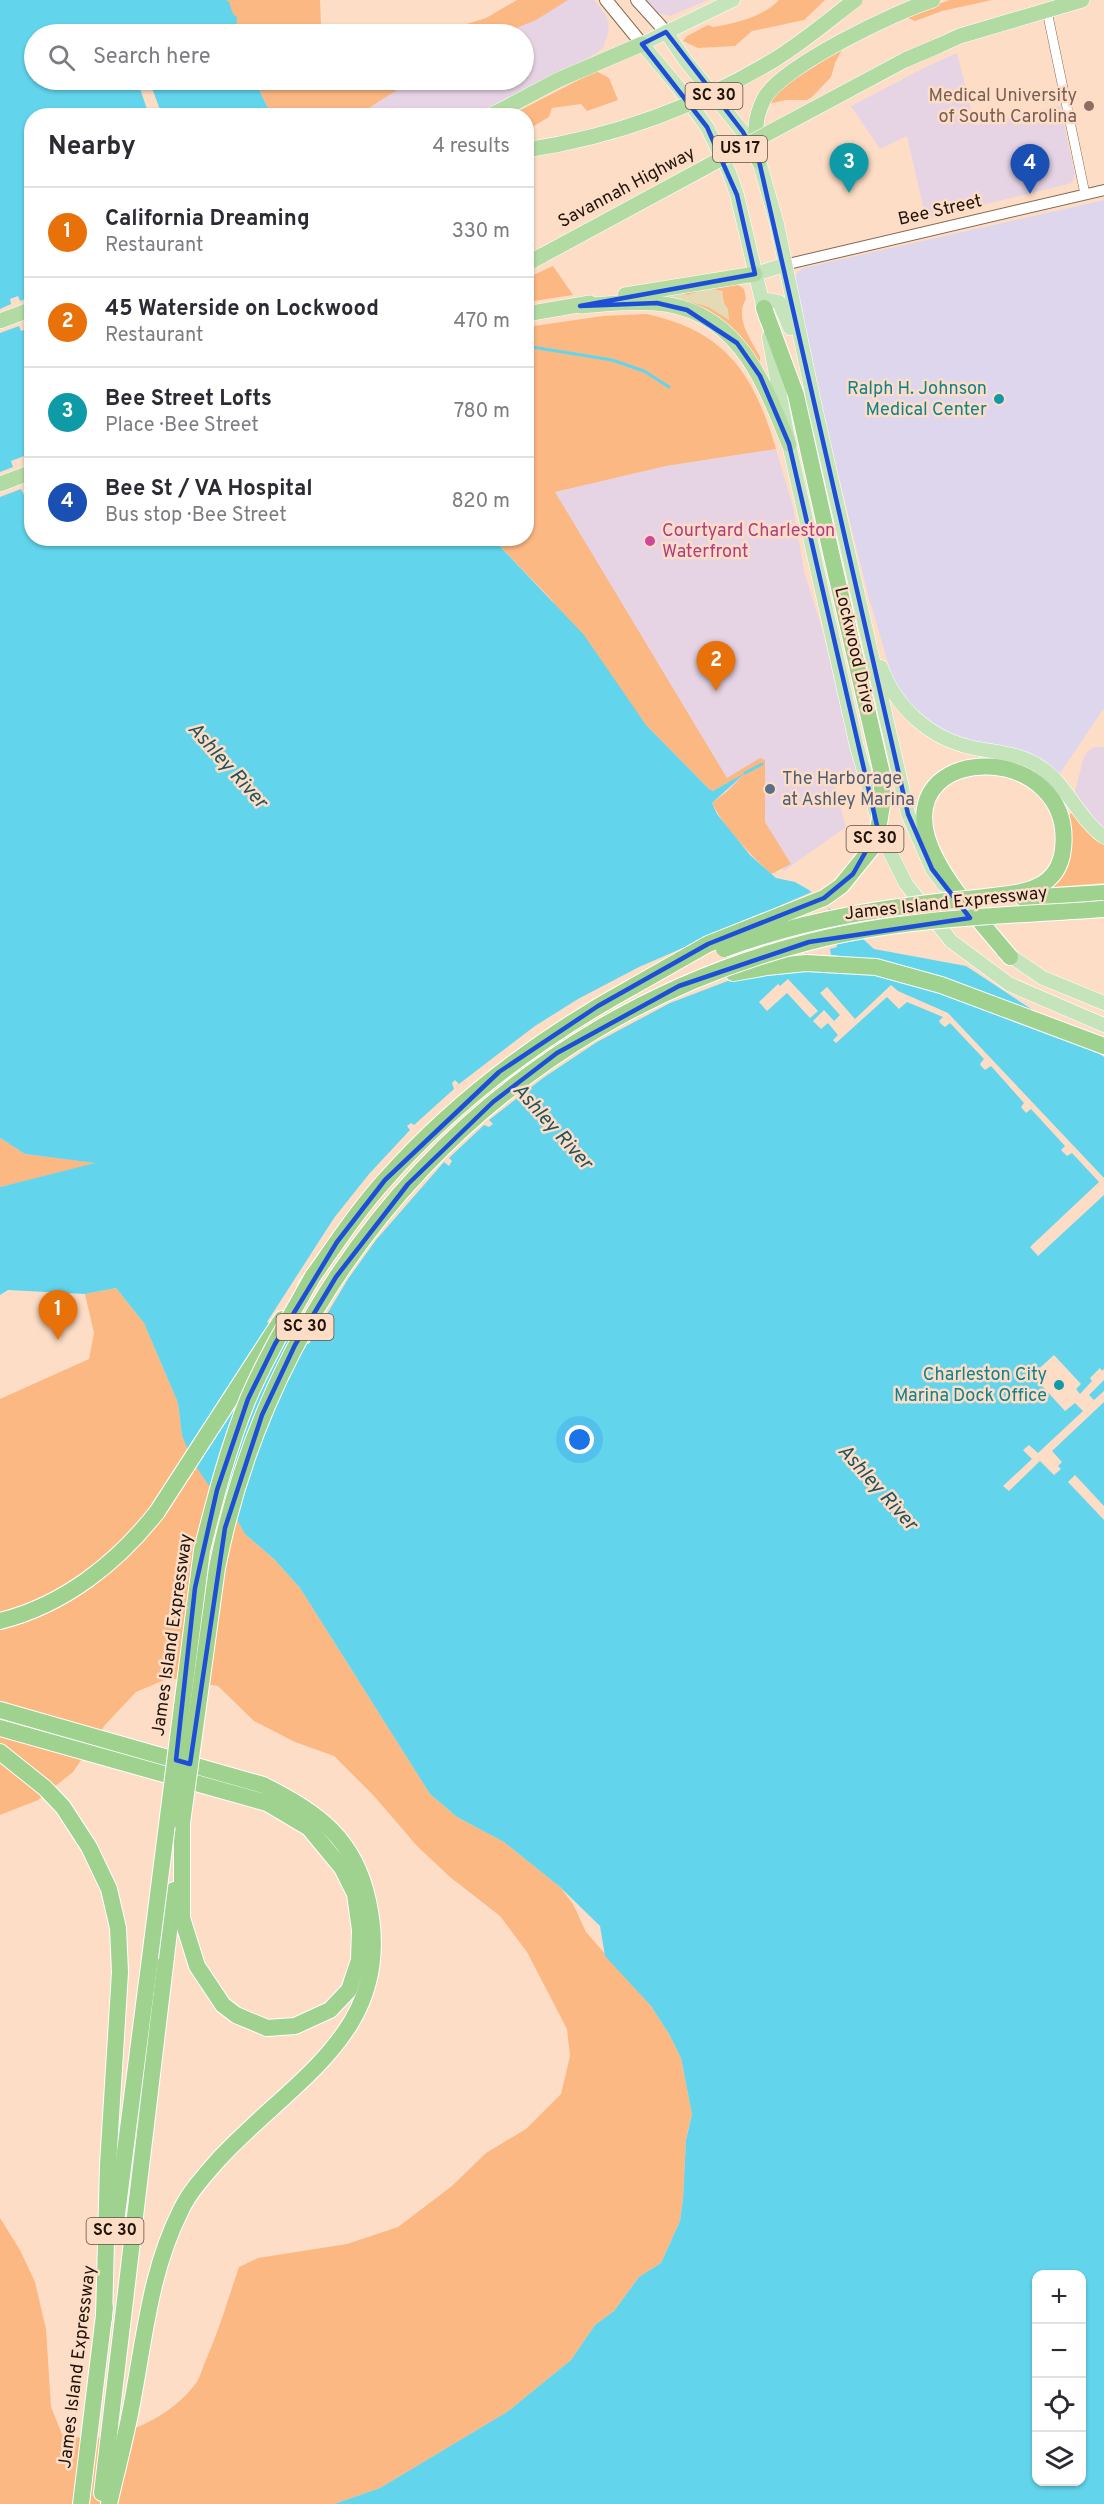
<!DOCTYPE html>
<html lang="en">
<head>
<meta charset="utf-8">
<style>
  body { margin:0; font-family:Overpass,sans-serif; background:#f7f7f7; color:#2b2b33 }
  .controls { position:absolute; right:18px; bottom:18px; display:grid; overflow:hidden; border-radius:12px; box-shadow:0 2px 4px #0004 }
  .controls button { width:54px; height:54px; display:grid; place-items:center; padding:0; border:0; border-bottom:2px solid #e1e1e2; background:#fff; color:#2b2b33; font:30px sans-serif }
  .you { position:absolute; left:580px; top:1440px; width:21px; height:21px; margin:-15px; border:4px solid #fff; border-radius:50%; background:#1a73e8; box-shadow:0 0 0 9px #1a73e833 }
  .badge { display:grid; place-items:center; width:39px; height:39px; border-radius:50%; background:#854310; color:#fff; font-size:20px; font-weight:700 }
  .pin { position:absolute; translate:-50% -50px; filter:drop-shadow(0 2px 3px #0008) }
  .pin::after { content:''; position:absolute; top:32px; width:21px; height:18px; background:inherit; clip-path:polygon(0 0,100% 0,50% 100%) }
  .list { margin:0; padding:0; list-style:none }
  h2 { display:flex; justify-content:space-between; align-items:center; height:78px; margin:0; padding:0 24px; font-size:26px }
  h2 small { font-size:20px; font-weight:400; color:#7c7c81 }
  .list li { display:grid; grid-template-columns:39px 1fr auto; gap:18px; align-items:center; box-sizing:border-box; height:90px; padding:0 24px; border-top:2px solid #e1e1e2 }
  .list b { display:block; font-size:22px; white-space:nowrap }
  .list p { margin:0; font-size:20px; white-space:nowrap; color:#7c7c81 }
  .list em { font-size:20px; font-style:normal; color:#7c7c81 }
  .icon { flex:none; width:33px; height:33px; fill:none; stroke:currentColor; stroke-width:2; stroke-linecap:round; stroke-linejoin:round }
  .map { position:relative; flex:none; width:1104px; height:2504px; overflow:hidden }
  .search { position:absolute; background:#fff; box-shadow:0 2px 4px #0004; left:24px; top:24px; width:510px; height:66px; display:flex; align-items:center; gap:15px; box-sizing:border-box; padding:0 21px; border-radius:33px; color:#7c7c81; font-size:22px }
  .panel { position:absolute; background:#fff; box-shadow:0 2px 4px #0004; left:24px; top:108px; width:510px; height:438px; border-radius:24px }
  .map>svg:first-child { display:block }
</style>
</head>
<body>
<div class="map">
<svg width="1104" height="2504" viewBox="0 0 1104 2504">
  <rect width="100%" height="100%" fill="#fdddc6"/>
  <!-- commercial -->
  <g fill="#e6d4e4">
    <polygon points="568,0 594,0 605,14 609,23 608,34 603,48 595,54 481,115 356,116 413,80 524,80 524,34 502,34"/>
    <polygon points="643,0 708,0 670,16 654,12"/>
    <polygon points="957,53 975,125 1060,106 1075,175 1072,183 926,219 907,136 880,149 851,106 928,66"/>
    <polygon points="776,449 793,507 804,571 822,629 859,782 851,779 834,783 846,827 784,871 737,806 555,492 666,466"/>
    <polygon points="1094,747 1104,747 1104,831 1074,795 1083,760 1087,752"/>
  </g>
  <!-- medical -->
  <polygon fill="#ddd6ec" points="1104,200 1104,708 1058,776 951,737 914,712 894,683 868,594 823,413 795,279 796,274 803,268"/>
  <!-- green -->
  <g fill="#fcb883">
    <path d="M 226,0 L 320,0 L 321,27 L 328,34 L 236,34 C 233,22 234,11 226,0 Z"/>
    <polygon points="517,0 568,0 536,20 502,34 435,34 486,18"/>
    <path d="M 779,0 L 825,0 L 804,20 L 752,31 L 735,46 L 698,48 L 683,41 L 687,36 L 708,25 L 713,27 C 735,23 763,17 779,0 Z"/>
    <polygon points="950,0 992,0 942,11 915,21 903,16"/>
    <polygon points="844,46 835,63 831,77 812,97 807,100 786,100 768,104 785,83"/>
    <polygon points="596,71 609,78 618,100 587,111 581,104 552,108 549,117 527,130 526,116 509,116"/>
    <path d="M 254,80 L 413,80 L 356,116 L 273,115 C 265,105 261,92 254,80 Z"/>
    <polygon points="553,266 573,295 527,302 527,278"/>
    <path d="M 737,284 L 744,289 L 746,299 C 734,318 751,339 760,357 L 760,362 L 737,335 L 686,303 L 689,301 L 709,307 L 729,319 C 727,309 722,302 722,291 L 709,289 L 688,295 L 680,294 L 681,291 Z"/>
    <path d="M 646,314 C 726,331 754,374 776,449 L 666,466 L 555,492 L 727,778 L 760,758 L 765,760 L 765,822 L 791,864 L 771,874 C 750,854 725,829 712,803 L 730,789 L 743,775 L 713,791 L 709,789 L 646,725 L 550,598 L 493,539 L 526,538 L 527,327 L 603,316 Z"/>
    <path d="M 1072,813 L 1086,830 L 1104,845 L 1104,883 L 1053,887 L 1051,885 C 1068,858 1075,849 1067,816 Z"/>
    <polygon points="0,1138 25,1154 97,1163 0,1187"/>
    <path d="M 116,1288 L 144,1323 L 178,1403 L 182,1436 L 212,1490 L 232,1511 L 245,1534 L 274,1559 L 300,1588 L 430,1794 L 457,1817 L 504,1842 L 560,1887 L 573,1904 L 586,1932 L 651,2006 L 669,2034 L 681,2058 L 692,2114 L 686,2139 L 683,2199 L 680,2221 L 661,2263 L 639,2277 L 614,2311 L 595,2325 L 571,2360 L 507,2412 L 380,2488 L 334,2504 L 0,2504 L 0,2218 L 20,2250 L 35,2282 L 46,2329 L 51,2407 L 62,2434 C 105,2449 170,2420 196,2383 C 200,2378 202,2369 205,2362 C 219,2331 228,2299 239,2267 L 258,2258 L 347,2244 L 398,2227 L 452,2186 L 486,2153 L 526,2129 L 561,2094 L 570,2056 L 567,2029 L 527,1952 L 500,1916 L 450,1877 L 417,1846 L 374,1796 L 334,1756 L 295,1742 L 254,1721 L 218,1686 L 169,1678 L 136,1692 L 105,1725 L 73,1772 L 38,1800 L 0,1815 L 0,1399 L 89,1359 L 94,1333 L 85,1294 Z"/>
  </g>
  <!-- sand -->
  <polygon fill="#e4dbb6" points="710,288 723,292 722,301 728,309 729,320 709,307 689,301 686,303 657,297 681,291 680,294 688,295"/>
  <!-- water -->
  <path fill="#62d5ed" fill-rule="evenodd" d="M 0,0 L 226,0 L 229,2 L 233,14 L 237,17 L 236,34 L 34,34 L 34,80 L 254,80 C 261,92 265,105 273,115 L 32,116 L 32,538 L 493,539 L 584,635 L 646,725 L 709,789 L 713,791 L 745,773 L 712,803 L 717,814 L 750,855 L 776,878 L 795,882 L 809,890 L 874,949 L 966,966 L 1104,1057 L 1104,2504 L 334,2504 L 380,2488 L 507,2412 L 571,2360 L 595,2325 L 614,2311 L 639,2277 L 661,2263 L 680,2221 L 683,2199 L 686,2140 L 692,2114 L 681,2058 L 669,2034 L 651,2006 L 605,1956 L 600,1926 L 560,1887 L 504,1842 L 457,1817 L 430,1794 L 300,1588 L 274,1559 L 245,1534 L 232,1511 L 212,1490 L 195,1465 L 182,1436 L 178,1403 L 144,1323 L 116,1288 L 85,1294 L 8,1290 L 0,1295 L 0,1187 L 95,1163 L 25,1154 L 0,1138 ZM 1036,2274 L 1082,2274 L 1082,2482 L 1036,2482 Z"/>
  <!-- pier -->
  <g fill="#fdddc6">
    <polygon points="137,80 149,80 162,115 149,115"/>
    <polygon points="18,296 20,301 31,297 31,321 28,323 30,328 21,331 19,326 0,333 0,309 11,304 10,299"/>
    <polygon points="27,455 29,457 31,456 29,460 31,460 31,492 24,495 21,489 0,497 0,472 13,467 11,461"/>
    <polygon points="814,891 826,902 821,907 828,906 837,947 830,949 831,955 841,956 840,971 806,970 733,979 670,1003 597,1042 543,1078 489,1120 493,1124 489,1127 484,1125 449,1158 452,1161 449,1166 444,1162 376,1240 348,1279 309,1344 267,1322 334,1218 369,1174 410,1130 407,1126 411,1123 414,1125 454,1089 452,1083 455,1080 459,1084 535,1026 578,999 639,967"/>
    <polygon points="788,979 818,1011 810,1018 787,993 767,1011 759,1002 778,984 780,986"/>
    <polygon points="891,985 898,991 948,1013 1104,1178 1104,1195 1038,1256 1030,1247 1099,1182 1072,1153 1067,1156 1061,1150 1065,1146 1031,1109 1026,1113 1021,1107 1024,1103 991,1066 985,1070 981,1066 980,1064 984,1059 950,1023 945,1027 941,1024 939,1021 943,1017 907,1002 899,1009 887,997 836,1043 833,1040 838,1035 828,1023 821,1029 813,1021 824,1010 834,1021 840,1015 820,993 827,987 855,1019"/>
    <polygon points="1054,1355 1081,1384 1076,1389 1080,1394 1092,1381 1090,1378 1100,1368 1102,1371 1104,1369 1104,1380 1089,1395 1094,1400 1104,1391 1104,1402 1052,1451 1062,1462 1058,1466 1061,1469 1054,1475 1040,1461 1009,1491 1003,1486 1032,1459 1023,1450 1029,1445 1038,1453 1083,1411 1075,1403 1065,1411 1032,1375"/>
    <polygon points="1075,1475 1104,1506 1104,1520 1068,1482"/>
  </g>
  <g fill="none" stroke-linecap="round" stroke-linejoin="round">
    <!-- stream -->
    <g stroke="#62d5ed" stroke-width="3">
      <polyline points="526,346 612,360 644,371 669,387"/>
      <polyline points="745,773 762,764"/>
    </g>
    <defs>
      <polyline id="minor" points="1047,11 1085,194"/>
      <polyline id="tertiary" points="784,265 1104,190"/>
      <g id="secondary">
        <polyline points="606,0 642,44"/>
        <polyline points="637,0 666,32"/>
      </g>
      <g id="primary">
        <polyline points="733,0 642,44 678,87 707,127 729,172 737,195 766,318"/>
        <polyline points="666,32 685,60 743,132 759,161 777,224 813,398 908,814 932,869 944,885"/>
        <polyline points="755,274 784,265"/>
        <polyline points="764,308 769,300 779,302 790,328"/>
        <polyline points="769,337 789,444 857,747 884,840 906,884 951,941 1009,984 1104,1025"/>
        <path d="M 881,667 C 896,708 930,739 974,748 C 998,753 1022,753 1043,769 C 1068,787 1079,819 1104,837"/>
        <polyline points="1003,951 1043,978 1104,1003"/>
      </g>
      <g id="trunk">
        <polyline points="938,46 960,36 1082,0"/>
        <polyline points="490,116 558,80 642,44"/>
        <path d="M 759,161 C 756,136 752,123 764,99 C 780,67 897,11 933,0"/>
        <polyline points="526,264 543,255"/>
        <polyline points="625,295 755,274"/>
        <path d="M 580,306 C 605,304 630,301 654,303 C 737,308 763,380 789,444"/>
        <polyline points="526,314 590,303"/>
        <polyline points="0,321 32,309"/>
        <polyline points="0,484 32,472"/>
      </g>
      <g id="motorway">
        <polyline points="764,308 796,395 832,557"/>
        <path d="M 977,898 C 1013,893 1058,895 1063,849 C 1075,743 900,739 927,837 C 939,878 983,924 1010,957"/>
        <polyline points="1023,898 1104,893"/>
        <polyline points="733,973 767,967 806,963 876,967 941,985 1104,1046"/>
        <path d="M 306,1286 C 332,1250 356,1212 386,1179 C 457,1099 541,1037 634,986"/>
        <path d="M 0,1621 C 64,1605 117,1563 157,1512 L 282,1319"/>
        <path d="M 0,1710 L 263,1785 C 318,1812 355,1839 368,1901 C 397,2031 294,2078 219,2159 C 205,2175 190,2191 181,2210 C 151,2269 145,2334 133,2398 C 127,2433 117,2469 109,2504"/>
        <polyline points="0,1728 267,1803 309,1828 342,1868 355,1894 360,1930 359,1960 349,1990 330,2010 295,2026 267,2028 236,2015 223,2005 197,1966 182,1918 182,1823"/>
        <polyline points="0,1752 45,1788 63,1807 89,1847 109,1889 118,1928 120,1972 108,2165 104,2318"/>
        <polyline points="116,2222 150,1958"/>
        <polyline points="102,2493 174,1890"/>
        <polyline points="81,2504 105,2307"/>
      </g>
    </defs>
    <!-- minor casing -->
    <use href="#minor" stroke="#846853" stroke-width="10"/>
    <!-- tertiary casing -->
    <use href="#tertiary" stroke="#846853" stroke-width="12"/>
    <!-- secondary casing -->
    <use href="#secondary" stroke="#846853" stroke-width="14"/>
    <!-- primary casing -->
    <use href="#primary" stroke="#fff" stroke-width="15"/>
    <!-- trunk casing -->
    <use href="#trunk" stroke="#fff" stroke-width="16"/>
    <!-- motorway casing -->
    <use href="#motorway" stroke="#fff" stroke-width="18"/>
    <!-- minor -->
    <use href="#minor" stroke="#fff" stroke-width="9"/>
    <!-- tertiary -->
    <use href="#tertiary" stroke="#fff" stroke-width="10"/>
    <!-- secondary -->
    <use href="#secondary" stroke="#fff" stroke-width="12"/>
    <!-- primary -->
    <use href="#primary" stroke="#c5e4bb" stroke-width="14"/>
    <!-- trunk -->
    <use href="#trunk" stroke="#b2dba4" stroke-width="15"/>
    <!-- motorway -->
    <use href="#motorway" stroke="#9fd28e" stroke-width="16"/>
    <defs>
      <g id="trunk-bridge">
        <path d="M 526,150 C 618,136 695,107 774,60 C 803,42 829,20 855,0"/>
        <polyline points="543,255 765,135 905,60 938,46"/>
      </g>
      <g id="motorway-bridge">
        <path d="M 724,949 C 806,919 890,906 977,898"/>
        <polyline points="634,986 708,944 824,898 841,886 871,849 878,830 882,805 882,774 832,557"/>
        <path d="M 182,1823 L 217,1568 C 278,1262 506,1019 809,942 C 905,917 1006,916 1104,909"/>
        <path d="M 150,1958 L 202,1550 C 215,1499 228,1448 248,1399 C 266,1357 290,1317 313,1276"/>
      </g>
    </defs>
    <!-- trunk-bridge casing -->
    <use href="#trunk-bridge" stroke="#fff" stroke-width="16" stroke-linecap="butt"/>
    <!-- motorway-bridge casing -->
    <use href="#motorway-bridge" stroke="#fff" stroke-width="18" stroke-linecap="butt"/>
    <!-- trunk-bridge -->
    <use href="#trunk-bridge" stroke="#b2dba4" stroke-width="15"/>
    <!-- motorway-bridge -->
    <use href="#motorway-bridge" stroke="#9fd28e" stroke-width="16"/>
  </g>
  <!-- marked area -->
  <path fill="none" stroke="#1d4ed8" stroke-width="4.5" stroke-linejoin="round" d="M 666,32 L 743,132 L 759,161 L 908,814 L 932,869 L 970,918 L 809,942 L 679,986 L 557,1053 L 493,1102 L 408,1184 L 336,1277 L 295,1345 L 262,1415 L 225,1528 L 190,1764 L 176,1760 L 195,1588 L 217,1490 L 248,1399 L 275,1344 L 337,1242 L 385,1180 L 499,1072 L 598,1006 L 708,944 L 824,898 L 853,874 L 878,830 L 789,444 L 760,376 L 737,343 L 687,310 L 657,303 L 580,306 L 755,274 L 737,195 L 707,127 L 642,44 Z"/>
  <!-- markers -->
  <circle fill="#8d6e63" stroke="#fdddc6" stroke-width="2" cx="1089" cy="106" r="6"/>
  <g fill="#0f9aa8" stroke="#fdddc6" stroke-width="2">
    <circle cx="999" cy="399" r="6"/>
    <circle cx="1059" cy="1385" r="6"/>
  </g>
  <circle fill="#d1479c" stroke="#fdddc6" stroke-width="2" cx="650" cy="541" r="6"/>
  <circle fill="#5c6f8a" stroke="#fdddc6" stroke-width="2" cx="770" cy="789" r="6"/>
  <g text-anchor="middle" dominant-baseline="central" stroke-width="5" stroke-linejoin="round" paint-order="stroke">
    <!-- shield labels -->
    <g fill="#fdddc6" stroke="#625144" stroke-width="1.5">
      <rect x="685.5" y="83" width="57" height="26" rx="4.5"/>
      <rect x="713" y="136" width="54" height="26" rx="4.5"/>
      <rect x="846.5" y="826" width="57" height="26" rx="4.5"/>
      <rect x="276.5" y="1314" width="57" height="26" rx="4.5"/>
      <rect x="86.5" y="2218" width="57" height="26" rx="4.5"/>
    </g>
    <g font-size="16" font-weight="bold" fill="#20150c">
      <text x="714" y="96">SC 30</text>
      <text x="740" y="149">US 17</text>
      <text x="875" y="839">SC 30</text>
      <text x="305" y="1327">SC 30</text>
      <text x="115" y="2231">SC 30</text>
    </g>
    <!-- education labels -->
    <g font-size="18" fill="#785e54" stroke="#fdddc6" text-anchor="end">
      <text x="1077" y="96">Medical University<tspan x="1077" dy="21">of South Carolina</tspan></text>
    </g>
    <!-- street labels -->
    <g font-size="18" fill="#20150c" stroke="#fdddc6">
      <text transform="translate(627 188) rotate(-28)">Savannah Highway</text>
      <text transform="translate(940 211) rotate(-13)">Bee Street</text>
      <text transform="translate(854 650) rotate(77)">Lockwood Drive</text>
      <text transform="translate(946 904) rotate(-6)">James Island Expressway</text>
      <text transform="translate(173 1635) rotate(-82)">James Island Expressway</text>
      <text transform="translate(78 2367) rotate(-83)">James Island Expressway</text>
    </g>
    <!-- culture labels -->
    <g font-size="18" fill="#0d838f" stroke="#fdddc6" text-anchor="end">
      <text x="987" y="389">Ralph H. Johnson<tspan x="987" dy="21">Medical Center</tspan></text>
      <text x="1047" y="1375">Charleston City<tspan x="1047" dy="21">Marina Dock Office</tspan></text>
    </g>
    <!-- hotel labels -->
    <g font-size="18" fill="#b23c85" stroke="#fdddc6" text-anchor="start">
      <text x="662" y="531">Courtyard Charleston<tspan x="662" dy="21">Waterfront</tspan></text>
    </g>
    <!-- service labels -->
    <g font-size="18" fill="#4e5e75" stroke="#fdddc6" text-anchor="start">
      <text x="782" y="779">The Harborage<tspan x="782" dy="21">at Ashley Marina</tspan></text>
    </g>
    <!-- water labels -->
    <g font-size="20" font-style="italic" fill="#21535d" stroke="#fdddc6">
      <text transform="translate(227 766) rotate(48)">Ashley River</text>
      <text transform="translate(552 1127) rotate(48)">Ashley River</text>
      <text transform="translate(877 1488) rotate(48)">Ashley River</text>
    </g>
  </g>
</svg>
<div class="controls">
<button>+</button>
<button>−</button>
<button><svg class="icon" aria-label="locate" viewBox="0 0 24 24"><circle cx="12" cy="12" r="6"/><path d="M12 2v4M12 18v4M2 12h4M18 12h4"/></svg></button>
<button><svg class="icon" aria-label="layers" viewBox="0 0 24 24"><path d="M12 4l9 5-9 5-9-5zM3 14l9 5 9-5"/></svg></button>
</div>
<div class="you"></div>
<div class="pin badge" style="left:58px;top:1340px;background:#e8710a">1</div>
<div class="pin badge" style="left:716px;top:691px;background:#e8710a">2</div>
<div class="pin badge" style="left:849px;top:193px;background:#0f9aa8">3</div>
<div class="pin badge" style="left:1030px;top:194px;background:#1a4fb4">4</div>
<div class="search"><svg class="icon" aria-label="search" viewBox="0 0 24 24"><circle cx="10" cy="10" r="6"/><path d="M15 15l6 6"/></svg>Search here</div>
<section class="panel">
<h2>Nearby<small>4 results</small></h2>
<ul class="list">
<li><span class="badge" style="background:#e8710a">1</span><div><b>California Dreaming</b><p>Restaurant</p></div><em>330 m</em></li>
<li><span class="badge" style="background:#e8710a">2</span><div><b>45 Waterside on Lockwood</b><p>Restaurant</p></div><em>470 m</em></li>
<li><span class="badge" style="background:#0f9aa8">3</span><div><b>Bee Street Lofts</b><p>Place · Bee Street</p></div><em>780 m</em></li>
<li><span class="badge" style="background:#1a4fb4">4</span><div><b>Bee St / VA Hospital</b><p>Bus stop · Bee Street</p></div><em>820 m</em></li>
</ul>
</section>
</div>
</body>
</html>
